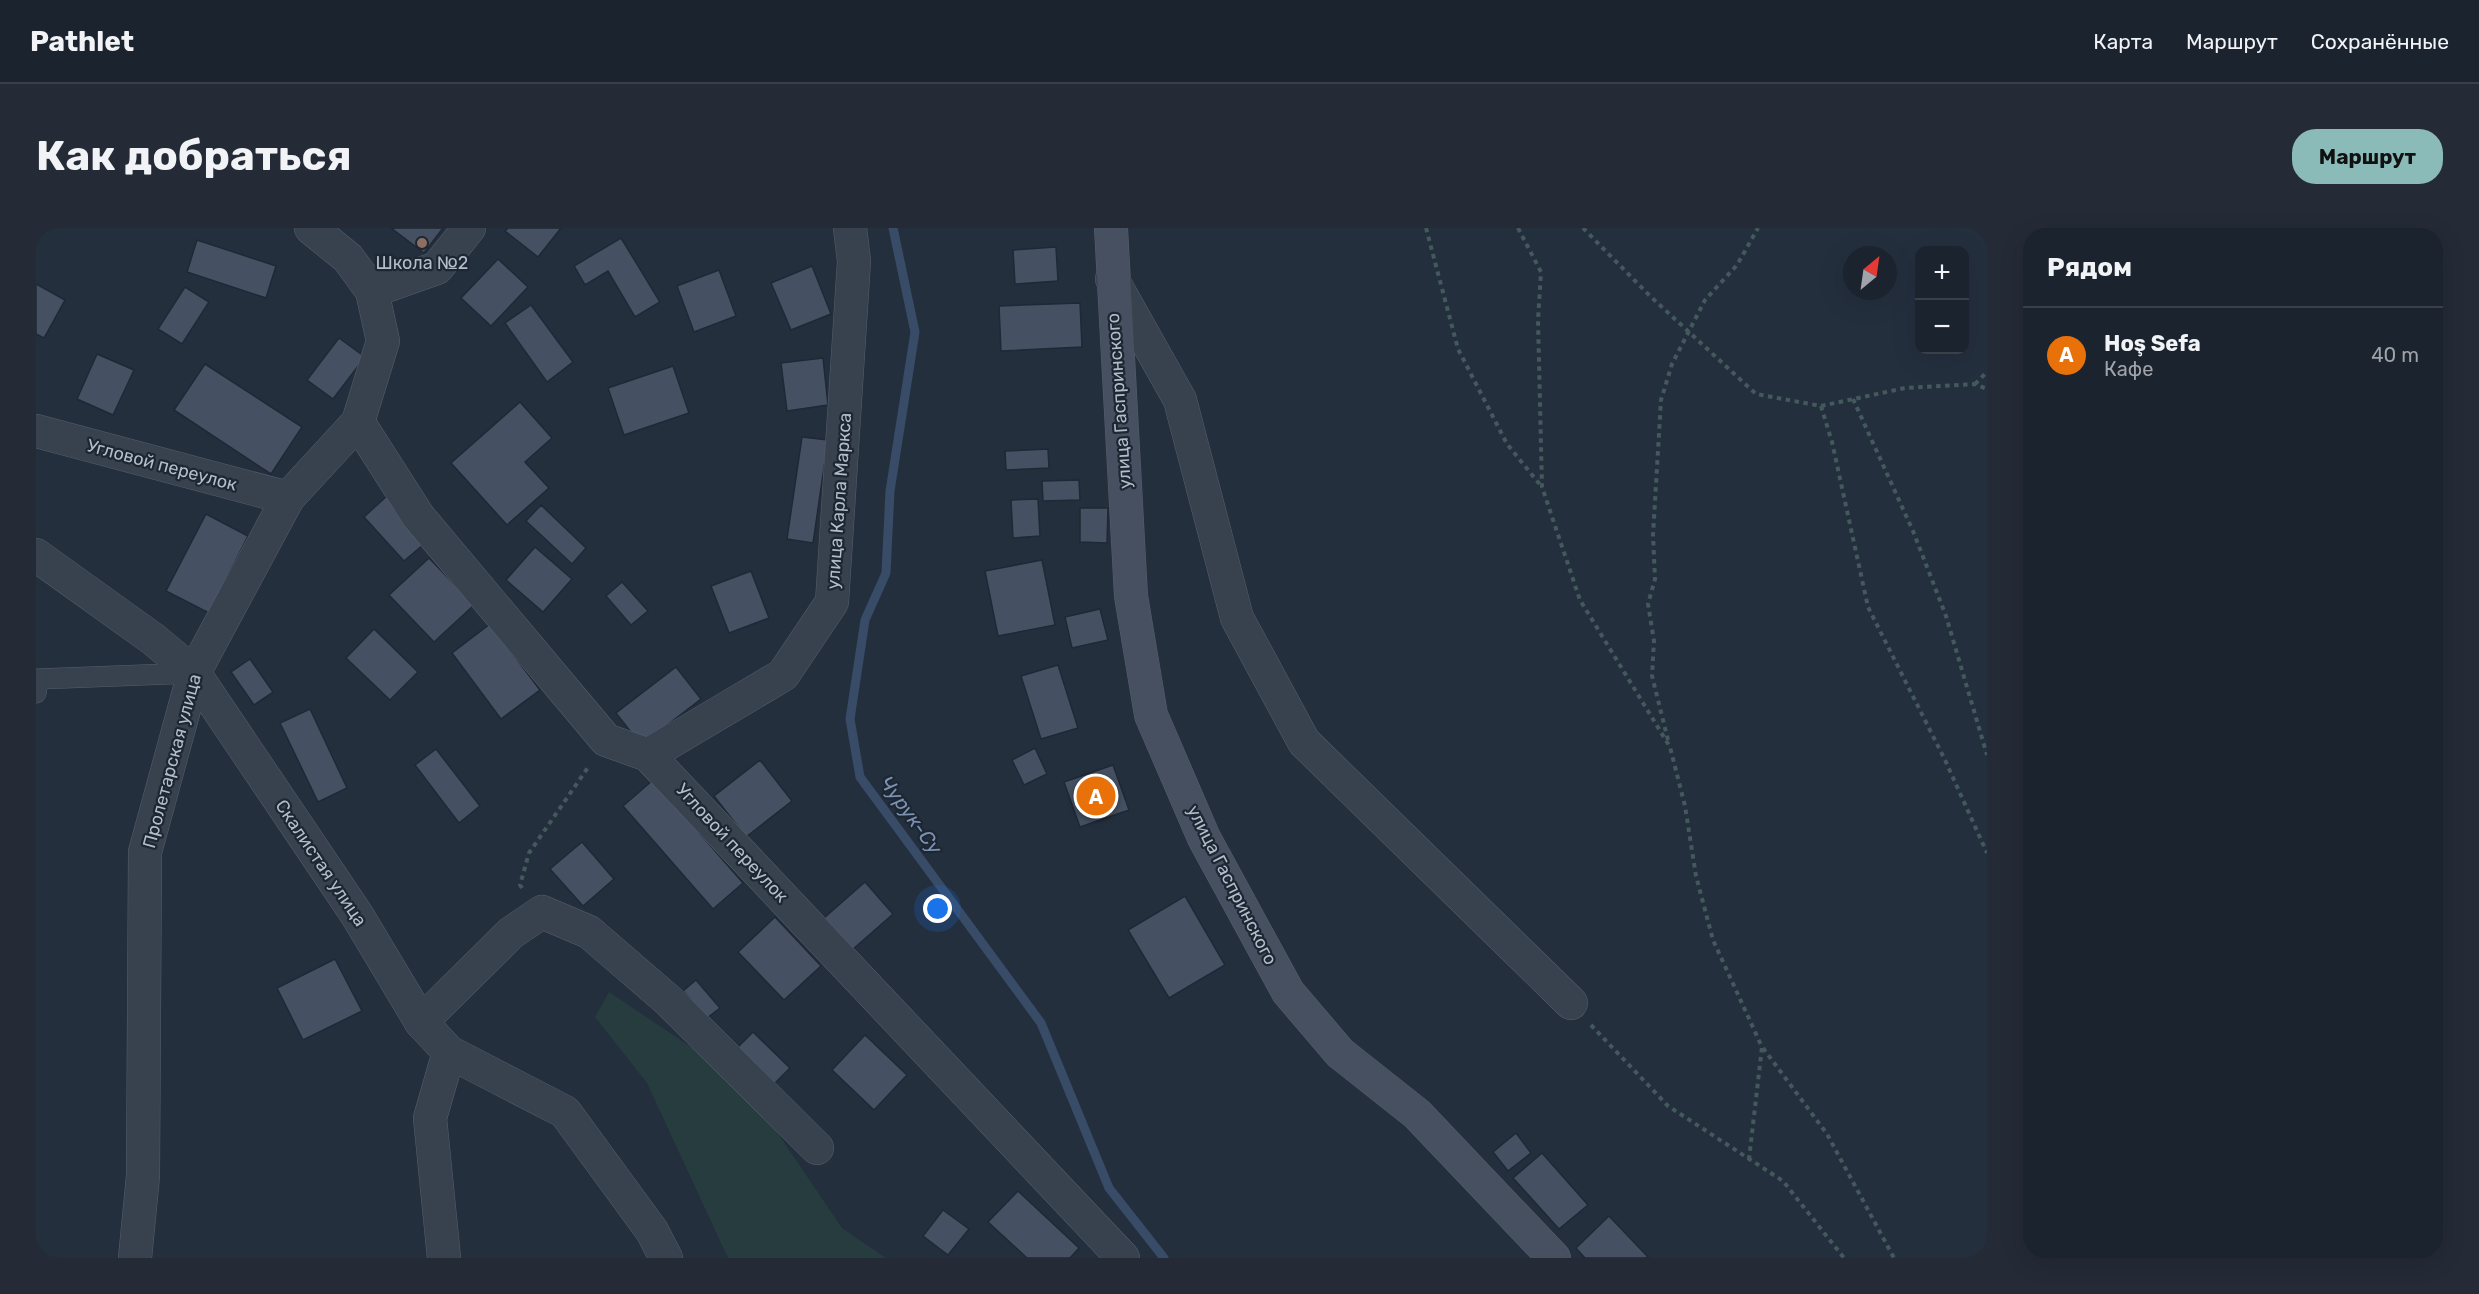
<!DOCTYPE html>
<html lang="ru">
<head>
<meta charset="utf-8">
<style>
  body { margin:0; font-family:Rubik,sans-serif; background:#242b36; color:#f1f3f6 }
  .controls { position:absolute; right:18px; top:18px; display:grid; overflow:hidden; border-radius:12px; box-shadow:0 6px 24px #0002 }
  .controls button { width:54px; height:54px; display:grid; place-items:center; padding:0; border:0; border-bottom:2px solid #39404a; background:#1b232e; color:#f1f3f6; font:30px sans-serif }
  .compass { position:absolute; left:1807px; top:18px; width:54px; height:54px; border-radius:50%; background:#1b232e; box-shadow:0 6px 24px #0002; rotate:29deg }
  .you { position:absolute; left:902px; top:681px; width:21px; height:21px; margin:-15px; border:4px solid #fff; border-radius:50%; background:#1a73e8; box-shadow:0 0 0 9px #1a73e833 }
  .badge { display:grid; place-items:center; width:39px; height:39px; border-radius:50%; background:#8bbbb9; color:#fff; font-size:20px; font-weight:700 }
  .pin { position:absolute; translate:-50% -50%; border:3px solid #fff; box-shadow:0 2px 6px #0006 }
  .list { margin:0; padding:0; list-style:none }
  h2 { display:flex; justify-content:space-between; align-items:center; height:78px; margin:0; padding:0 24px; font-size:26px }
  h2 small { font-size:20px; font-weight:400; color:#a0a4aa }
  .list li { display:grid; grid-template-columns:39px 1fr auto; gap:18px; align-items:center; box-sizing:border-box; height:96px; padding:0 24px; border-top:2px solid #39404a }
  .list b { display:block; font-size:22px; white-space:nowrap }
  .list p { margin:0; font-size:20px; white-space:nowrap; color:#a0a4aa }
  .list em { font-size:20px; font-style:normal; color:#a0a4aa }
  .map { position:relative; flex:none; width:1951px; height:1030px; overflow:hidden; border-radius:24px }
  header { display:flex; align-items:center; gap:36px; box-sizing:border-box; height:84px; padding:0 30px; background:#1b232e; border-bottom:2px solid #39404a }
  header strong { font-size:28px }
  nav { display:flex; gap:33px; margin-inline-start:auto; font-size:21px }
  .intro { display:flex; align-items:center; justify-content:space-between; box-sizing:border-box; height:144px; padding:0 36px }
  h1 { margin:0; font-size:42px }
  .button { padding:15px 27px; border-radius:24px; background:#8bbbb9; color:#111; font-size:21px; font-weight:700 }
  main { display:flex; gap:36px; padding:0 36px }
  aside { flex:1; background:#1b232e; border-radius:24px; box-shadow:0 6px 24px #0002 }
  .map>svg:first-child { display:block }
</style>
</head>
<body>
<header>
<strong>Pathlet</strong>
<nav><a>Карта</a><a>Маршрут</a><a>Сохранённые</a></nav>
</header>
<div class="intro"><h1>Как добраться</h1><a class="button">Маршрут</a></div>
<main>
<div class="map">
<svg width="1951" height="1030" viewBox="0 0 1951 1030">
  <rect width="100%" height="100%" fill="#242f3e"/>
  <!-- green -->
  <polygon fill="#263c3f" points="573,764 707,854 806,1000 850,1030 692,1030 611,855 559,789"/>
  <g fill="none" stroke-linecap="round" stroke-linejoin="round">
    <!-- stream -->
    <polyline stroke="#394c67" stroke-width="9" points="857,0 879,104 854,263 850,345 829,392 814,491 824,549 1005,795 1073,960 1128,1030"/>
  </g>
  <!-- building -->
  <g fill="#455162" stroke="#1f2835" stroke-width="1.5">
    <polygon points="355,0 407,0 388,25"/>
    <polygon points="472,0 525,0 502,29 469,3"/>
    <polygon points="585,10 624,74 599,89 572,43 549,57 538,38"/>
    <polygon points="161,12 240,38 230,70 151,44"/>
    <polygon points="1020,19 1022,53 979,56 977,22"/>
    <polygon points="462,31 492,59 455,98 425,70"/>
    <polygon points="776,38 795,86 755,102 735,55"/>
    <polygon points="683,42 700,88 658,104 641,58"/>
    <polygon points="0,56 29,72 8,110 0,106"/>
    <polygon points="149,59 173,74 146,116 122,101"/>
    <polygon points="1044,75 1046,119 965,123 963,78"/>
    <polygon points="495,77 537,134 511,154 469,95"/>
    <polygon points="303,110 329,129 297,171 271,152"/>
    <polygon points="61,126 98,142 77,187 41,171"/>
    <polygon points="787,130 792,177 751,183 745,135"/>
    <polygon points="169,136 266,199 235,246 138,182"/>
    <polygon points="637,138 653,185 588,207 572,160"/>
    <polygon points="484,174 516,210 489,234 513,260 471,297 415,235"/>
    <polygon points="766,209 792,212 777,315 751,311"/>
    <polygon points="1012,221 1013,240 970,242 969,223"/>
    <polygon points="1043,252 1044,272 1007,273 1006,253"/>
    <polygon points="353,266 394,311 368,333 328,289"/>
    <polygon points="1002,271 1004,308 977,310 975,272"/>
    <polygon points="505,277 550,320 536,336 490,293"/>
    <polygon points="1044,280 1072,280 1071,315 1044,314"/>
    <polygon points="170,286 212,308 173,385 130,363"/>
    <polygon points="499,319 536,351 507,384 470,352"/>
    <polygon points="393,330 438,377 398,414 353,367"/>
    <polygon points="1006,332 1019,397 962,408 949,343"/>
    <polygon points="715,343 733,390 693,405 675,358"/>
    <polygon points="586,354 612,383 595,397 570,368"/>
    <polygon points="1064,381 1072,412 1036,420 1029,389"/>
    <polygon points="454,396 504,462 465,491 416,425"/>
    <polygon points="338,401 382,444 354,472 310,430"/>
    <polygon points="214,431 237,464 218,477 195,444"/>
    <polygon points="1022,437 1042,500 1005,511 985,448"/>
    <polygon points="640,439 665,471 605,517 580,485"/>
    <polygon points="274,481 311,560 282,574 244,495"/>
    <polygon points="999,520 1011,546 988,557 976,532"/>
    <polygon points="400,521 444,578 423,595 379,537"/>
    <polygon points="724,532 756,573 710,609 678,568"/>
    <polygon points="1077,537 1093,582 1044,599 1028,554"/>
    <polygon points="617,552 707,655 677,681 587,578"/>
    <polygon points="546,614 578,651 547,678 514,641"/>
    <polygon points="829,654 857,686 816,722 788,690"/>
    <polygon points="1149,668 1189,737 1133,770 1092,702"/>
    <polygon points="739,689 785,738 748,772 702,724"/>
    <polygon points="299,731 326,783 267,812 241,760"/>
    <polygon points="660,752 684,780 671,790 647,763"/>
    <polygon points="717,804 754,840 733,861 696,825"/>
    <polygon points="829,807 871,847 838,882 796,842"/>
    <polygon points="1480,905 1495,925 1472,943 1457,924"/>
    <polygon points="1506,925 1552,977 1523,1001 1477,950"/>
    <polygon points="982,963 1043,1020 1034,1030 991,1030 952,994"/>
    <polygon points="907,982 933,1001 912,1027 887,1008"/>
    <polygon points="1573,988 1612,1029 1610,1030 1549,1030 1540,1020"/>
  </g>
  <g fill="none" stroke-linecap="round" stroke-linejoin="round">
    <defs>
      <polyline id="service" points="0,465 2,451 158,445"/>
      <g id="minor">
        <polyline points="1076,51 1144,172 1201,390 1268,514 1535,775"/>
        <polyline points="336,63 401,40 433,0"/>
        <polyline points="322,194 382,288 570,512 612,527 1087,1030"/>
        <polyline points="0,203 252,270"/>
        <polyline points="0,327 117,411 158,445 321,687 385,794 413,824 529,884 616,1003 630,1030"/>
        <polyline points="612,527 747,447 796,374 818,33 814,0"/>
        <polyline points="385,794 475,705 506,684 553,704 633,773 781,920"/>
        <polyline points="99,1030 107,948 109,624 158,445 252,270 322,194 347,113 336,63 312,30 275,0"/>
        <polyline points="408,1030 394,890 413,824"/>
      </g>
      <polyline id="secondary" points="1075,0 1095,368 1115,487 1168,610 1252,764 1304,825 1381,886 1518,1030"/>
    </defs>
    <!-- service casing -->
    <use href="#service" stroke="#565f6c" stroke-width="21"/>
    <!-- minor casing -->
    <use href="#minor" stroke="#565f6c" stroke-width="34"/>
    <!-- secondary casing -->
    <use href="#secondary" stroke="#565f6c" stroke-width="34"/>
    <!-- path -->
    <g stroke="#44595c" stroke-width="4" stroke-dasharray="4.5 4.5" stroke-linecap="butt">
      <polyline points="1390,0 1422,121 1471,216 1506,259"/>
      <polyline points="1482,0 1505,44 1502,92 1506,259 1544,372 1634,519 1649,578 1660,648 1677,712 1726,819 1713,931"/>
      <polyline points="1547,0 1614,68 1720,166 1785,178 1869,160 1939,156 1951,161"/>
      <polyline points="1939,156 1951,144"/>
      <polyline points="1817,171 1877,303 1910,388 1951,527"/>
      <polyline points="1785,178 1796,214 1832,379 1909,532 1951,625"/>
      <polyline points="1632,512 1616,448 1618,413 1612,376 1619,351 1617,307 1625,172 1636,136 1669,72 1701,37 1722,0"/>
      <polyline points="486,660 484,657 493,625 553,538"/>
      <polyline points="1555,797 1632,878 1747,953 1808,1030"/>
      <polyline points="1727,820 1791,906 1858,1030"/>
    </g>
    <!-- service -->
    <use href="#service" stroke="#38414e" stroke-width="20"/>
    <!-- minor -->
    <use href="#minor" stroke="#38414e" stroke-width="33"/>
    <!-- secondary -->
    <use href="#secondary" stroke="#465061" stroke-width="33"/>
  </g>
  <!-- markers -->
  <circle fill="#8d6e63" stroke="#1d2633" stroke-width="2" cx="386" cy="15" r="6"/>
  <g text-anchor="middle" dominant-baseline="central" stroke-width="4.5" stroke-linejoin="round" paint-order="stroke">
    <!-- poi labels -->
    <g font-size="18" fill="#b4bcc9" stroke="#1d2633">
      <text x="386" y="35">Школа №2</text>
    </g>
    <!-- street labels -->
    <g font-size="18" fill="#b4bcc9" stroke="#1d2633">
      <text transform="translate(1083 173) rotate(-94)">улица Гаспринского</text>
      <text transform="translate(126 237) rotate(15)">Угловой переулок</text>
      <text transform="translate(803 273) rotate(-86)">улица Карла Маркса</text>
      <text transform="translate(136 533) rotate(-75)">Пролетарская улица</text>
      <text transform="translate(696 615) rotate(47)">Угловой переулок</text>
      <text transform="translate(285 635) rotate(56)">Скалистая улица</text>
      <text transform="translate(1196 657) rotate(63)">улица Гаспринского</text>
    </g>
    <!-- water labels -->
    <g font-size="20" font-style="italic" fill="#7c92b1" stroke="#1d2633">
      <text transform="translate(875 587) rotate(54)">Чурук-Су</text>
    </g>
  </g>
</svg>
<div class="controls">
<button>+</button>
<button>−</button>
</div>
<svg class="compass" viewBox="-18 -18 36 36"><path d="M0-13l5 13h-10z" fill="#e53935"/><path d="M0 13l5-13h-10z" fill="#a0a4aa"/></svg>
<div class="you"></div>
<div class="pin badge" style="left:1060px;top:568px;background:#e8710a">A</div>
</div>
<aside>
<h2>Рядом<small></small></h2>
<ul class="list">
<li><span class="badge" style="background:#e8710a">A</span><div><b>Hoş Sefa</b><p>Кафе</p></div><em>40 m</em></li>
</ul>
</aside>
</main>
</body>
</html>
